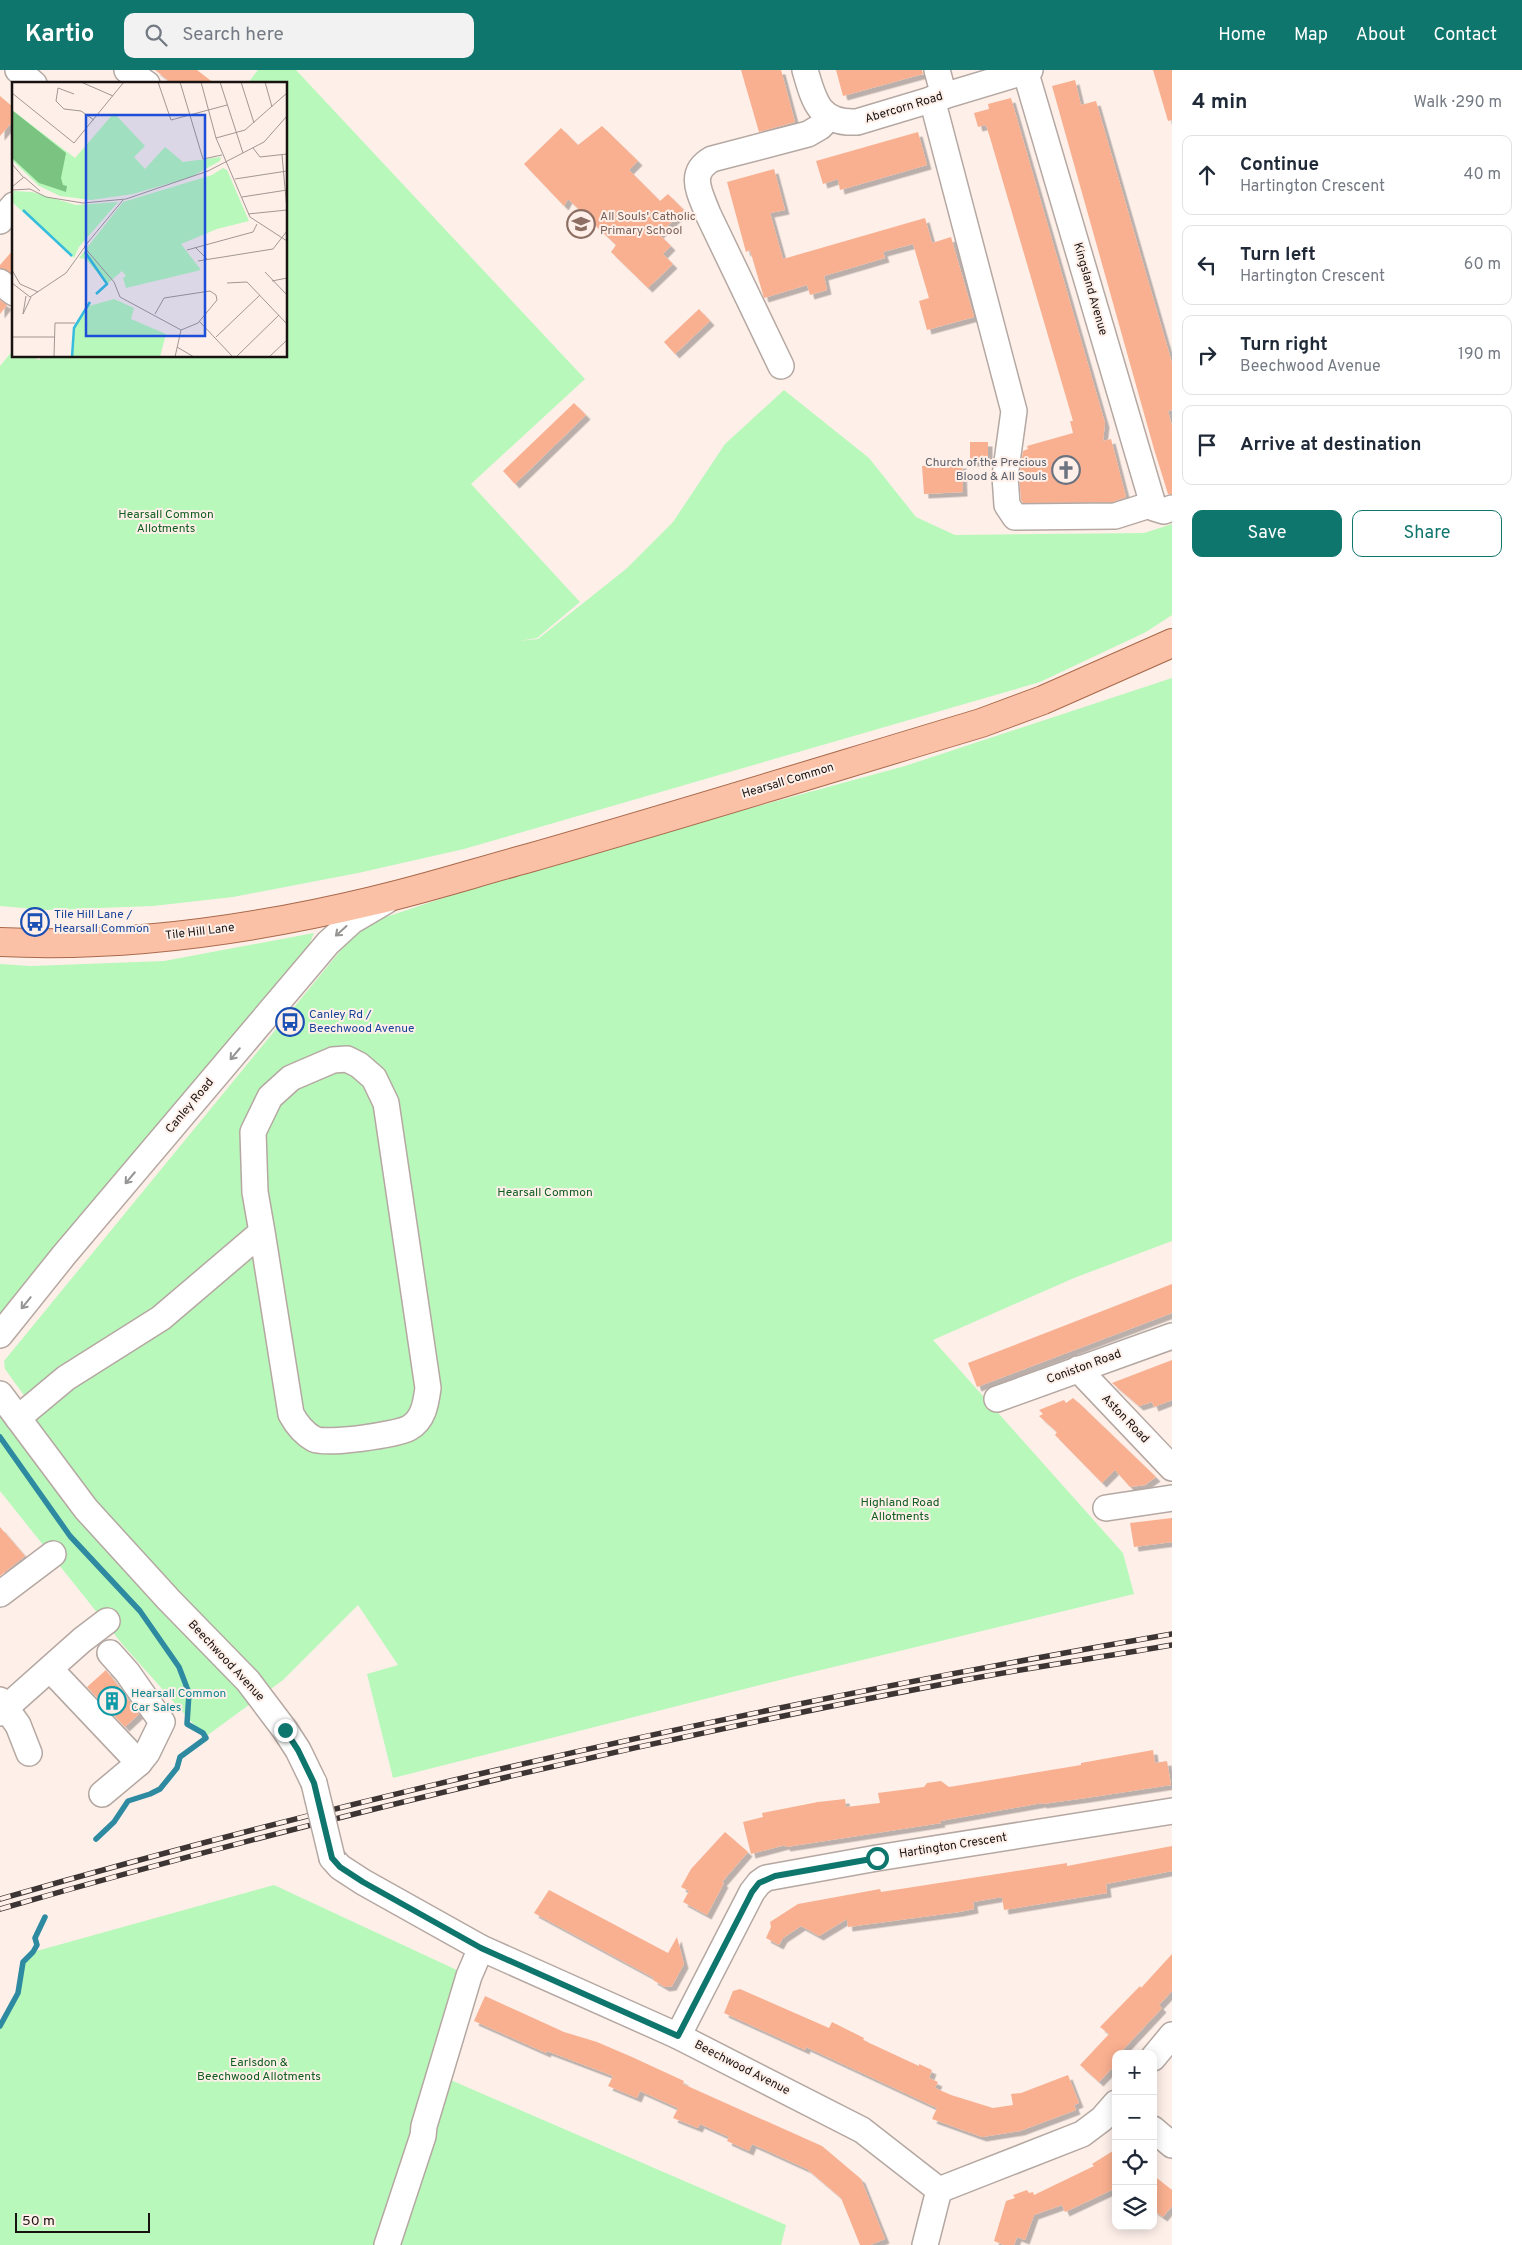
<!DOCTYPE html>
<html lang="en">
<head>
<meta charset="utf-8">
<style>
  body { margin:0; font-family:Overpass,sans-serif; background:#f2f2f3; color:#1f2937 }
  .controls { position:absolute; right:15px; bottom:15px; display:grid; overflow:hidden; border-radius:10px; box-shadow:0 2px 12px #0003 }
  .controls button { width:45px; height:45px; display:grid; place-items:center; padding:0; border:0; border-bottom:1px solid #e0e1e3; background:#fff; color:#1f2937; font:25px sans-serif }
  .scale { position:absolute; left:15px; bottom:12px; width:135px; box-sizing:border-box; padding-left:5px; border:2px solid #181311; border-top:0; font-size:14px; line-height:18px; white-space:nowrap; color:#181311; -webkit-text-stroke:4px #feefe9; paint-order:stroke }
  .stop { position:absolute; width:15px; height:15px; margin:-11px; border:4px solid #0f766e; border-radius:50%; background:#fff }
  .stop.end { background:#0f766e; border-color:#fff; box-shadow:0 1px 5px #0008 }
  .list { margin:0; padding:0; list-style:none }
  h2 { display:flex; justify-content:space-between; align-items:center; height:65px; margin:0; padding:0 20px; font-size:21px }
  h2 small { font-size:16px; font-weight:400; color:#747a83 }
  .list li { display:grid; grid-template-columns:32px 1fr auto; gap:15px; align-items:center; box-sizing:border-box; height:80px; margin:0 10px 10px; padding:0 10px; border:1px solid #e0e1e3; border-radius:10px }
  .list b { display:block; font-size:19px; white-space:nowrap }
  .list p { margin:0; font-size:16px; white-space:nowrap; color:#747a83 }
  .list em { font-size:16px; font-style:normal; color:#747a83 }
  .actions { display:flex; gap:10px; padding:15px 20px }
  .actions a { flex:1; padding:11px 0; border:1px solid #0f766e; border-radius:10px; text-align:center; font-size:18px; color:#0f766e }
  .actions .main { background:#0f766e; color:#fff }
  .icon { flex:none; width:28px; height:28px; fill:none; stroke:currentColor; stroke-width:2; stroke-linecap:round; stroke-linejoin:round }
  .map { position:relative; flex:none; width:1172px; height:2175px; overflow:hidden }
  header { display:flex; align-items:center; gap:30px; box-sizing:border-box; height:70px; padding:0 25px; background:#0f766e; color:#fff }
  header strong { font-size:24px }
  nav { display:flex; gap:28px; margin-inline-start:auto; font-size:18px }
  .search { width:350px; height:45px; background:#f2f2f3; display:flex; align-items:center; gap:12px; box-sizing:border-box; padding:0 18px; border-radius:10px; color:#747a83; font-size:19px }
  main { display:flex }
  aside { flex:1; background:#fff }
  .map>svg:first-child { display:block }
</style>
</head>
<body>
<header>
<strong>Kartio</strong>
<div class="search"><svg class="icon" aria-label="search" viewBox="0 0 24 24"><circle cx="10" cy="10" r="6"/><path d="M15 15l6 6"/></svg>Search here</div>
<nav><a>Home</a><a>Map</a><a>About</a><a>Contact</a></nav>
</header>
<main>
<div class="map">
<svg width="1172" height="2175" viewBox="0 0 1172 2175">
  <defs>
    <filter id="shadow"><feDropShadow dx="4.5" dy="4.5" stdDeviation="0" flood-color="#0004"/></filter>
  </defs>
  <rect width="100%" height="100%" fill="#feefe9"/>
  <!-- green -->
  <g fill="#b8f8bb">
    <polygon points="258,0 296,0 585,309 471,414 580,532 537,568 519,571 538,569 626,499 673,452 725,374 784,320 869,388 916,447 955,465 1144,463 1172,454 1172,545 1146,562 1040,612 464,779 358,803 233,827 153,836 46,840 0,836 0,296 14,279 14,286 31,286 39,290 42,286 286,286 286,14 247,14"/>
    <polygon points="1172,608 1172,1171 1074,1208 933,1270 1123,1483 1134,1524 788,1608 393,1708 367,1604 398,1595 358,1535 283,1610 205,1667 123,1575 0,1421 0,1347 4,1351 28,1331 5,1299 4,1291 345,875 368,855 386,847 539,796 905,696"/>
    <polygon points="314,863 309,875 0,1245 0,894 31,896 164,891"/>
    <polygon points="274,1815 474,1908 446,2008 786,2155 781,2175 0,2175 0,1956 18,1923 23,1892 33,1882"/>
  </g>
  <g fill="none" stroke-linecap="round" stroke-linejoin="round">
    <!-- stream -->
    <g stroke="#2d8aa0" stroke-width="5.5">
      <polyline points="0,1367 70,1466 140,1541 179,1597 189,1623 187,1654 203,1663 206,1668 180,1687 177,1698 160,1719 150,1724 128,1731 114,1752 96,1769"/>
      <polyline points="0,1956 18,1923 23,1892 33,1882 37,1875 35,1868 45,1847"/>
    </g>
  </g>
  <!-- building -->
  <g fill="#f9b090" filter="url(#shadow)">
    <polygon points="155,0 197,0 215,14 173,14"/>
    <polygon points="741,0 781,0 795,52 759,62"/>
    <polygon points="836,0 922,0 923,4 843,26"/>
    <polygon points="1153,0 1172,0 1172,50 1168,51"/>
    <polygon points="1075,10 1081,35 1096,31 1172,293 1172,340 1168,341 1172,356 1172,424 1168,424 1154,379 1052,16"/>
    <polygon points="0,26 14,38 14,50 0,66"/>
    <polygon points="1011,28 1105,353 1103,371 1111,369 1126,427 1113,432 1023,433 1021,430 1019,406 1023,381 1028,379 1027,376 1073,363 1070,351 1073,351 991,71 986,55 978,57 974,43 989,39 988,34"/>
    <polygon points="602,56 638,91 629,100 660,131 668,124 684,140 659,164 671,176 663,184 673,194 648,218 611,182 616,175 568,129 564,136 524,94 561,58 578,75"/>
    <polygon points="918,62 927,95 840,120 838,109 823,114 816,91"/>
    <polygon points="774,99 785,140 770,143 783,189 925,148 932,173 951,167 974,247 927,260 919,231 929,228 913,174 883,182 885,188 824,206 827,220 810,225 807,215 764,228 750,180 746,182 727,112"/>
    <polygon points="14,179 14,205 0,198 0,195"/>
    <polygon points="0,230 7,235 0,244"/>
    <polygon points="699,239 710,251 675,284 664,272"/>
    <polygon points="574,333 586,345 515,414 503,401"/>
    <rect x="970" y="372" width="18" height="20"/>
    <polygon points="962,394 963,422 924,424 922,396"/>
    <polygon points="1172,1214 1172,1243 977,1317 968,1293"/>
    <polygon points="1172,1290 1172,1330 1154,1337 1152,1332 1139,1336 1112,1313"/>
    <polygon points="1073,1328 1080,1334 1156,1407 1145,1415 1130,1417 1115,1400 1102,1413 1055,1365 1057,1362 1039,1346 1043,1344 1039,1340 1064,1330 1066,1333"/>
    <polygon points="1172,1448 1172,1472 1134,1477 1130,1453"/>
    <polygon points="0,1457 25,1486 0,1506"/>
    <polygon points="106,1600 139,1644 125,1657 87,1617"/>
    <polygon points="1153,1680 1155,1693 1167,1691 1171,1715 1086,1728 1042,1734 1042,1733 940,1751 941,1753 786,1777 785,1775 751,1784 743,1752 763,1747 762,1743 818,1732 845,1729 846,1737 880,1733 878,1723 924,1717 927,1713 941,1711 949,1717 1081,1695 1081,1693"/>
    <polygon points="725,1762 748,1782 722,1812 724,1813 707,1845 683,1832 689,1821 681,1817 691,1799"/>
    <polygon points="1172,1776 1172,1801 1106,1814 1107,1823 1004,1840 1002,1827 973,1832 974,1839 959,1842 848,1857 847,1849 819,1866 801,1856 783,1868 779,1875 766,1868 771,1857 770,1852 798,1834 880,1819 881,1822 1067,1793 1067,1796"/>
    <polygon points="549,1820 668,1883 677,1867 684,1894 672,1916 665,1917 653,1910 654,1908 534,1843"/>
    <polygon points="1172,1884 1172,1921 1159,1935 1162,1938 1119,1984 1116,1984 1116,1994 1099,2012 1080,1995 1109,1964 1100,1957 1140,1916 1141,1918"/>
    <polygon points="740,1919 829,1958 832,1952 864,1968 863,1970 919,1996 919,1994 932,2000 929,2008 938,2012 935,2018 951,2025 993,2038 1013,2035 1011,2024 1021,2023 1068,2005 1079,2033 1074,2035 1076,2040 1020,2061 982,2067 932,2049 937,2038 806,1977 805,1980 724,1943 733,1921"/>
    <polygon points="485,1926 564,1962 597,1972 632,1987 684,2011 683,2014 822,2076 861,2109 885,2169 870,2175 860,2175 841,2128 807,2099 752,2074 749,2081 727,2071 729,2067 700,2054 698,2058 673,2048 678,2038 640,2021 637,2028 608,2016 613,2006 547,1981 546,1983 474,1951"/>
    <polygon points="1116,2079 1116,2118 1065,2142 1062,2135 1034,2145 1025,2170 1017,2167 1014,2175 1004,2175 994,2171 1006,2131 1015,2128 1013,2125 1027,2120 1029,2123 1033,2122 1034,2125 1094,2096 1092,2094"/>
    <polygon points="1153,2105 1172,2120 1172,2136 1163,2147 1153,2140"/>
  </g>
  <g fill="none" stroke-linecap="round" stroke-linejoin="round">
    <defs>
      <g id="minor">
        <polyline points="18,0 34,14"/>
        <polyline points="127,0 147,14"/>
        <path d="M 805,0 C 814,31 819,54 857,52 L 1030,0"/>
        <polyline points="937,0 944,26"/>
        <polyline points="1025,0 1154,438 1164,441 1172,438"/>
        <polyline points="932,29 1014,341 1005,406 1007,435 1015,447 1115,446 1153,434"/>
        <polyline points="0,151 14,135"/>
        <polyline points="0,212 14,223"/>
        <path d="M 781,296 L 708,144 C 700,123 687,103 712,89 L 808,64 L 820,57 L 829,48"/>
        <polyline points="0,1265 64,1185 328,873 352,851 386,831"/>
        <polyline points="1078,1299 1172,1398"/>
        <polyline points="0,1324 86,1439 169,1530 248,1611 285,1660 298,1680 314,1713"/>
        <polyline points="997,1329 1172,1266"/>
        <path d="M 18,1348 L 66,1308 L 161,1248 L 262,1162 L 255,1122 L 253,1062 L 270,1027 L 291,1008 L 333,990 L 347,989 L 359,995 L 374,1008 L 386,1033 L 428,1318 C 426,1332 424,1350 409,1358 C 396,1365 326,1375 314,1369 C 303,1363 297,1355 291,1344 L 262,1162"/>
        <polyline points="1106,1438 1172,1428"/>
        <polyline points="0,1524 53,1484"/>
        <polyline points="50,1599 139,1693"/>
        <polyline points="0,1630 18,1655 29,1683"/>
        <polyline points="0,1643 82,1570 107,1551"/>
        <polyline points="102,1724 139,1693 147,1683 162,1652 127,1602 110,1583"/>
        <polyline points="332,1788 340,1797 363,1812 481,1878 678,1966 862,2060 939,2120 925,2175"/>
        <polyline points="678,1966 752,1822 759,1813 766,1808 877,1788 1172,1741"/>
        <polyline points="1153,1988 1172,1965"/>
        <polyline points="1153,2059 1172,2075"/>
        <polyline points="939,2120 1082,2064 1102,2049 1116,2033"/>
        <polyline points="387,2175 423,2066 424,2056 469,1906 481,1878"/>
      </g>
      <path id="major" d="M 0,872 C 125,878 251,860 372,831 C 425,819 477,802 529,788 C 680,745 831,698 981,653 L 1043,630 L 1172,573"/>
    </defs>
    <!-- minor casing -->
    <use href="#minor" stroke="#b5a8a2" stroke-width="28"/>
    <!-- major casing -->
    <use href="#major" stroke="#a9694b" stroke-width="30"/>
    <!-- minor -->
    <use href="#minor" stroke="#fff" stroke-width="25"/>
    <!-- major -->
    <use href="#major" stroke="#fac1a6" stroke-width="28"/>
    <defs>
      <g id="rail">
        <path d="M 0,1829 C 385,1718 777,1632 1172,1564"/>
        <path d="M 0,1839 C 317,1748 639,1672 964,1610 C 1033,1597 1103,1587 1172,1575"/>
      </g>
    </defs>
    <!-- rail casing -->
    <use href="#rail" stroke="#3c3533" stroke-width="5.5"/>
    <!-- rail -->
    <use href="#rail" stroke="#feefe9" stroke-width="4" stroke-dasharray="11" stroke-linecap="butt"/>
    <defs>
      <polyline id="minor-bridge" points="314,1713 332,1788"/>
    </defs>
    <!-- minor-bridge casing -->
    <use href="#minor-bridge" stroke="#b5a8a2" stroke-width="28" stroke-linecap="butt"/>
    <!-- minor-bridge -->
    <use href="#minor-bridge" stroke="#fff" stroke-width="25"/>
  </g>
  <!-- one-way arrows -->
  <defs><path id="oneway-shaft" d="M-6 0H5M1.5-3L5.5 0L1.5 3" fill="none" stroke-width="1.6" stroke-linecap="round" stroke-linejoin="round" transform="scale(1.25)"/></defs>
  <g stroke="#979594">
    <use href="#oneway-shaft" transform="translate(341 861) rotate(138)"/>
    <use href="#oneway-shaft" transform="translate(235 984) rotate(130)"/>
    <use href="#oneway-shaft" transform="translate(130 1108) rotate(130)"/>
    <use href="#oneway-shaft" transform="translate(26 1233) rotate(129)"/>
  </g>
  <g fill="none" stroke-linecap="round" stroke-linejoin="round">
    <!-- route -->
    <polyline stroke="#0f766e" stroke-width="6" points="285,1660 298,1680 314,1713 332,1788 340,1797 363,1812 481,1878 678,1966 752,1822 759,1813 775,1806 877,1788"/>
  </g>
  <!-- icons -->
  <defs>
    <symbol id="school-ring" viewBox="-11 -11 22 22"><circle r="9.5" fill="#feefe9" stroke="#8d6e63" stroke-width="1.5"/><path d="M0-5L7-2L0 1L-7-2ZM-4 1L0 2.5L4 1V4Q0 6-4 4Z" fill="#8d6e63"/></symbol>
    <symbol id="church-ring" viewBox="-11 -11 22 22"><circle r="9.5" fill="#feefe9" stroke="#6b7280" stroke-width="1.5"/><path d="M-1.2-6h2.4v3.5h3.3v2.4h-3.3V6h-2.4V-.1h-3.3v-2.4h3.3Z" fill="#6b7280"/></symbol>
    <symbol id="bus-ring" viewBox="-11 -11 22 22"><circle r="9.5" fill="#feefe9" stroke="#1a4fb4" stroke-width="1.5"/><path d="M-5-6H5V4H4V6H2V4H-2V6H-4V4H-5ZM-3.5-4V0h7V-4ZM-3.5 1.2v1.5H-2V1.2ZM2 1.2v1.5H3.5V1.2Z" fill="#1a4fb4"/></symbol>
    <symbol id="building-ring" viewBox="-11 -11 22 22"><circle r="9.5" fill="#feefe9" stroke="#0f9aa8" stroke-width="1.5"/><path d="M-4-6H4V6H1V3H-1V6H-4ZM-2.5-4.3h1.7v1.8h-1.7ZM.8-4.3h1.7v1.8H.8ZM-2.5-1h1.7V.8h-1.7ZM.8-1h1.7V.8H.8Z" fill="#0f9aa8"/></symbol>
  </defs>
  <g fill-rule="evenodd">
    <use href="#school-ring" x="565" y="138" width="32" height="32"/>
    <use href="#church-ring" x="1050" y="384" width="32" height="32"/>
    <use href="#bus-ring" x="19" y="836" width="32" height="32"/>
    <use href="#bus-ring" x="274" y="936" width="32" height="32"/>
    <use href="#building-ring" x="96" y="1615" width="32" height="32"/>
  </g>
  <g text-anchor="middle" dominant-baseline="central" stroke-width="4" stroke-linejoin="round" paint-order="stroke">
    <!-- street labels -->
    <g font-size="12" fill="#181311" stroke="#feefe9">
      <text transform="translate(904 38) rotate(-17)">Abercorn Road</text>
      <text transform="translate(1090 219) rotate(74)">Kingsland Avenue</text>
      <text transform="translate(788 711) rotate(-17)">Hearsall Common</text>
      <text transform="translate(200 862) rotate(-7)">Tile Hill Lane</text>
      <text transform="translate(190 1036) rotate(-50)">Canley Road</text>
      <text transform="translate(1084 1297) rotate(-20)">Coniston Road</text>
      <text transform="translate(1125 1349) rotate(46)">Aston Road</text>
      <text transform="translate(226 1591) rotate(47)">Beechwood Avenue</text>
      <text transform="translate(953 1776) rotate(-9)">Hartington Crescent</text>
      <text transform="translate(742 1998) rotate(27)">Beechwood Avenue</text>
    </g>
    <!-- education labels -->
    <g font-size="12" fill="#785e54" stroke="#feefe9" text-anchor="start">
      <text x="600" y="147">All Souls' Catholic<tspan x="600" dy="14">Primary School</tspan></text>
    </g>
    <!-- worship labels -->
    <g font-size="12" fill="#5b616d" stroke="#feefe9" text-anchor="end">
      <text x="1047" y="393">Church of the Precious<tspan x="1047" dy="14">Blood &amp; All Souls</tspan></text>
    </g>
    <!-- park labels -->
    <g font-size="12" fill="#0d5d1f" stroke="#feefe9">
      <text x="166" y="445">Hearsall Common<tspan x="166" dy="14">Allotments</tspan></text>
      <text x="545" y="1123">Hearsall Common</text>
      <text x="900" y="1433">Highland Road<tspan x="900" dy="14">Allotments</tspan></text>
      <text x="259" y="1993">Earlsdon &amp;<tspan x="259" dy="14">Beechwood Allotments</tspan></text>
    </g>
    <!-- transit labels -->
    <g font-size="12" fill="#164399" stroke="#feefe9" text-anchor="start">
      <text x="54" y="845">Tile Hill Lane /<tspan x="54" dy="14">Hearsall Common</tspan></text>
      <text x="309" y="945">Canley Rd /<tspan x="309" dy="14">Beechwood Avenue</tspan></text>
    </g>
    <!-- culture labels -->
    <g font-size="12" fill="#0d838f" stroke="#feefe9" text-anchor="start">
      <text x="131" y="1624">Hearsall Common<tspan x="131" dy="14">Car Sales</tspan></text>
    </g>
  </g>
  <!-- overview -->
  <g transform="translate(12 12)">
    <rect width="275" height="275" fill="#feefe9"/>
    <path d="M 0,28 L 63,76 L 102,31 L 133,64 L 122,75 L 133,87 L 153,65 L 171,80 L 209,75 L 208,79 L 179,95 L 121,112 L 79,118 L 48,114 L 27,104 L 0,78 ZM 211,86 L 215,88 L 237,139 L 205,147 L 169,162 L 189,188 L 114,206 L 111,196 L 114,194 L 110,189 L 95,202 L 74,177 L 67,176 L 111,120 L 200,93 ZM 2,109 L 20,110 L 64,123 L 106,120 L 67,165 L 62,176 L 3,123 L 0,119 ZM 102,217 L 122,226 L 119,237 L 154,252 L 148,275 L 60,275 L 62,248 L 69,233 L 73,232 L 77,224 Z" fill="#b8f8bb"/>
    <path d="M 0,28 L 54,71 L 49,96 L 51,103 L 55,104 L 54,110 L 27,101 L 0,76 Z" fill="#7ac380"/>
    <path fill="none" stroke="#36bdde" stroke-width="2.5" d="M 11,128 L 60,174M 73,170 L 95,202 L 84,212M 60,275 L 62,246 L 78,220"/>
    <path fill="none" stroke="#a29793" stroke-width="1" d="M 69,0 L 101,14M 146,0 L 159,38 L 215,23M 168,0 L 191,77 L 210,73M 189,0 L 204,56 L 238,135 L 275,159M 208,0 L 231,71M 229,0 L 242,41M 253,0 L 260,25M 0,11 L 62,61 L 112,0M 62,12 L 46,6 L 44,19 L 52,27 L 69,29 L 82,38M 204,56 L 233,48 L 275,11M 241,66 L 248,75 L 275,72M 270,73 L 275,128M 0,82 L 11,95M 223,97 L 275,89M 0,105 L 12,95 L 28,109M 0,108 L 18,107 L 34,115 L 71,121 L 114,117 L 196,89 L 252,60 L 275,34M 230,115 L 275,108M 236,132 L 275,128M 72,165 L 102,200 L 108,215 L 169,248 L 163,275M 72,165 L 111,118M 183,165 L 195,177M 175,168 L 241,150 L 245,142M 186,179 L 261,167 L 275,149M 0,188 L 8,202 L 26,210M 253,190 L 275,213M 260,199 L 275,196M 0,201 L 18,215 L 54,191 L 72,166M 215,201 L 235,200 L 275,242M 14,214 L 11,232 L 19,215M 143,232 L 152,216 L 198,209 L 204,213 L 205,218 L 186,241 L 169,248M 187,239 L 221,275M 0,255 L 43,255M 204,255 L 248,213M 165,265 L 182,275M 42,275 L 43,241 L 63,241M 224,275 L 267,233M 257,275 L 275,258"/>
    <path fill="#1d4ed8" fill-opacity="0.15" stroke="#1d4ed8" stroke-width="2.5" d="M 74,33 L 193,33 L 193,254 L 74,254 Z"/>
    <rect width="275" height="275" fill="none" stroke="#181311" stroke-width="2.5"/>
  </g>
</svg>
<div class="controls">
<button>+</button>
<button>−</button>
<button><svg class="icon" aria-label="locate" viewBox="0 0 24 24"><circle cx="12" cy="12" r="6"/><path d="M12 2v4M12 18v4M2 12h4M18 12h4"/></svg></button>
<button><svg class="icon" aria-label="layers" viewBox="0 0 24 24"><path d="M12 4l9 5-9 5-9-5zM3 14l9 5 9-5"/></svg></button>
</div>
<div class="scale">50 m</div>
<div class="stop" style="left:877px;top:1788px"></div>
<div class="stop end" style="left:285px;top:1660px"></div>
</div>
<aside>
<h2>4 min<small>Walk · 290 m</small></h2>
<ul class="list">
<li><svg class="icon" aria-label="ahead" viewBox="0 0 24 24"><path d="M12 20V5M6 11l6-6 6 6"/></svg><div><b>Continue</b><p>Hartington Crescent</p></div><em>40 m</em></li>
<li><svg class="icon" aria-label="left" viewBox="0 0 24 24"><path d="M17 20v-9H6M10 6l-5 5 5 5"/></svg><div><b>Turn left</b><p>Hartington Crescent</p></div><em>60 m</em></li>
<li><svg class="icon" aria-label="right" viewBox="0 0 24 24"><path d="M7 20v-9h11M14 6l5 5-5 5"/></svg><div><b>Turn right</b><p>Beechwood Avenue</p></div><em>190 m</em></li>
<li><svg class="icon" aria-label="arrive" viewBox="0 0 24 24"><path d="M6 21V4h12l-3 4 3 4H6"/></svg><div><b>Arrive at destination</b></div></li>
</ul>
<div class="actions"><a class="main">Save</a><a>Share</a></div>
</aside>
</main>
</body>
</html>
